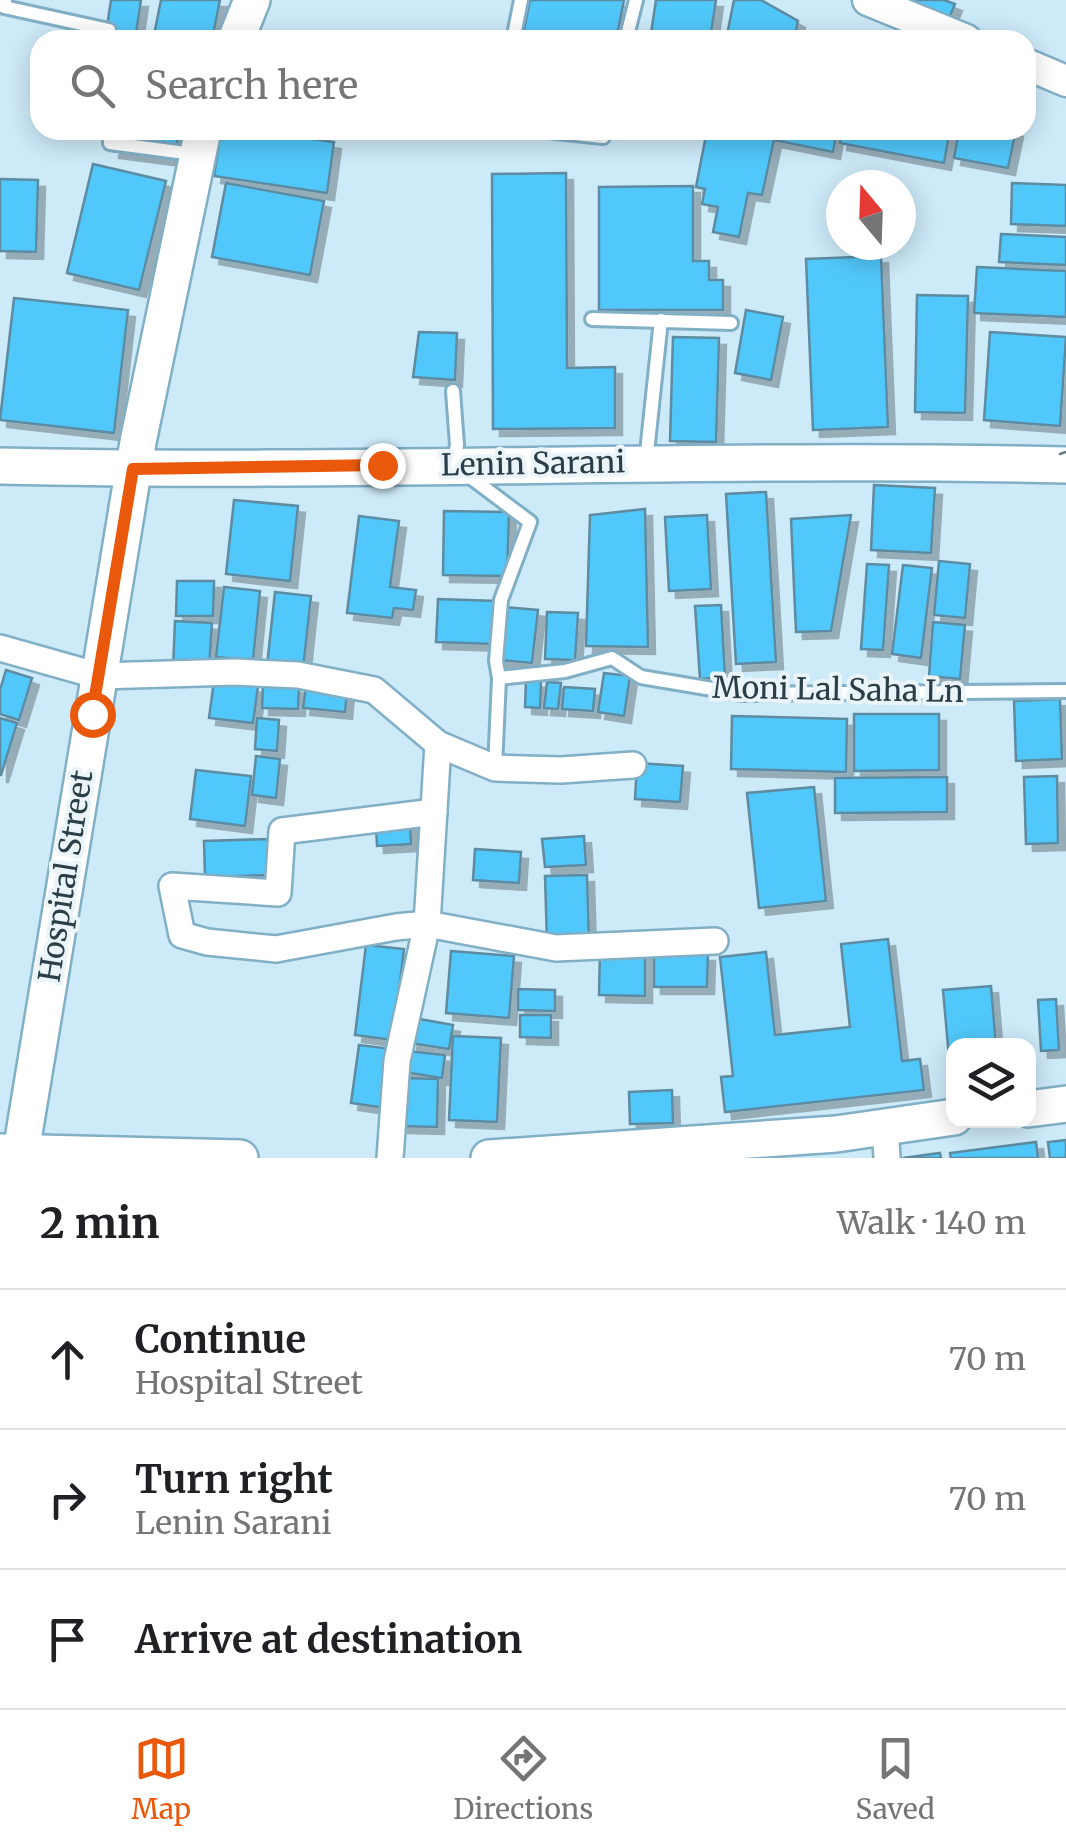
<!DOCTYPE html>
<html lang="en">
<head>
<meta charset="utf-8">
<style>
  body { margin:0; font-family:Merriweather,serif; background:#f6f6f6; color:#202124 }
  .controls { position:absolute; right:30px; bottom:30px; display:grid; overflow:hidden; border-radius:20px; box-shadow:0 5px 25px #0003 }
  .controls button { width:90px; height:90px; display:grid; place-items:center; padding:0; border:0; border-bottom:2px solid #e0e0e0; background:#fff; color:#202124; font:50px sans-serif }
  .compass { position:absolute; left:826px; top:170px; width:90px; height:90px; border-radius:50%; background:#fff; box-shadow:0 5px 25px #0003; rotate:341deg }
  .stop { position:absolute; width:30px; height:30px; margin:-22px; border:8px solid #ea580c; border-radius:50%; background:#fff }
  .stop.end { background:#ea580c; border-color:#fff; box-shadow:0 2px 10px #0008 }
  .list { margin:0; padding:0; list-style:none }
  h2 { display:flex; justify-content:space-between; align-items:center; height:130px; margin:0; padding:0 40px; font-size:42px }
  h2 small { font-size:32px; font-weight:400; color:#757577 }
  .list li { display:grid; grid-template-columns:65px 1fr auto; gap:30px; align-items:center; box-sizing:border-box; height:140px; padding:0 40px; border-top:2px solid #e0e0e0 }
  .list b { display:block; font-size:38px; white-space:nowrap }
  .list p { margin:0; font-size:32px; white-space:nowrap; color:#757577 }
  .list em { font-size:32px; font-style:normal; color:#757577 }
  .icon { flex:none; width:55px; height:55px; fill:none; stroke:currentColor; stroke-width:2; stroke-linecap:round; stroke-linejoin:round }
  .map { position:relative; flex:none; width:1066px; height:1158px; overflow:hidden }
  .search { position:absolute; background:#fff; box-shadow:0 5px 25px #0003; left:30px; right:30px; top:30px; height:110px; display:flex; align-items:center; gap:25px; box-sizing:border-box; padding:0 35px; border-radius:30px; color:#757577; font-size:38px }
  .sheet { height:550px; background:#fff }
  nav { display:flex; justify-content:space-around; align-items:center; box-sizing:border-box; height:140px; border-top:2px solid #e0e0e0; background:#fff; font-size:28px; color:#757577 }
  nav a { display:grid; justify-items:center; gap:5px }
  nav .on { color:#ea580c }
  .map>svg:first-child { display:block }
</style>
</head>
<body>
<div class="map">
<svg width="1066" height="1158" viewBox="0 0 1066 1158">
  <defs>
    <filter id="shadow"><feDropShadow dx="7" dy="7" stdDeviation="0" flood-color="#0004"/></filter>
  </defs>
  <rect width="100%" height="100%" fill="#cdeaf9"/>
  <!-- building -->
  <g fill="#51c8fb" stroke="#5d8ba1" stroke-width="2.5" filter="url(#shadow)">
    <polygon points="111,0 141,0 135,40 105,40"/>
    <polygon points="161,0 220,0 212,40 153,40"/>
    <polygon points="530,0 624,0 616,40 522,40"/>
    <polygon points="656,0 716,0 710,40 650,40"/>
    <polygon points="734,0 761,0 798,21 794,40 726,40"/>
    <polygon points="912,0 944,0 955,4 947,23 909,7"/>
    <polygon points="115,130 179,130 175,159 112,151"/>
    <polygon points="221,130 251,130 334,142 327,193 214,176"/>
    <polygon points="707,130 837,130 833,152 774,140 762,195 748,193 739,237 713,232 718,207 702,204 705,189 696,187"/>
    <polygon points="842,130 950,130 944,163 840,143"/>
    <polygon points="959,130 977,130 976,133 988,136 989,130 1016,130 1008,168 954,158"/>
    <polygon points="93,164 166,181 139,290 67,273"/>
    <polygon points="566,173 567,368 615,367 615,428 493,429 492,174"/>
    <polygon points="0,179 38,180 36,252 0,251"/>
    <polygon points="226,183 324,201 310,275 212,257"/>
    <polygon points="1012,183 1066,185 1066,226 1011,224"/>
    <polygon points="693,186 693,261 709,261 709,280 723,280 723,310 599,310 599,187"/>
    <polygon points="1001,234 1066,237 1066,265 999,262"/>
    <polygon points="881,256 888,427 813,430 806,259"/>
    <polygon points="977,267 1066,271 1066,317 974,313"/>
    <polygon points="917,295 968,296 965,413 915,412"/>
    <polygon points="14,298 128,310 114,433 0,420"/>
    <polygon points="746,310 783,317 771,380 735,373"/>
    <polygon points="419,332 457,333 455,380 413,377"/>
    <polygon points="990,332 1066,337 1060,426 984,420"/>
    <polygon points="673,337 719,338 716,442 670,441"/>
    <polygon points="874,485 935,488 931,553 871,550"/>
    <polygon points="766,492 776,662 736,664 726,494"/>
    <polygon points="234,500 298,506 290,581 226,574"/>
    <polygon points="645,509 648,647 586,646 590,515"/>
    <polygon points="444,511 509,512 507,576 443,575"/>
    <polygon points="707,515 711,589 669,591 665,517"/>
    <polygon points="851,515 831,631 796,632 791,519"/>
    <polygon points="359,516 399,521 390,587 416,590 413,610 394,608 392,618 347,613"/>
    <polygon points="939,561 970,564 965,618 934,615"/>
    <polygon points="867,564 889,565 883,650 861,649"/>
    <polygon points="903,565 932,568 921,658 892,654"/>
    <polygon points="177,581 214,581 213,616 176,616"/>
    <polygon points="224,587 260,591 253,660 216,657"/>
    <polygon points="275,592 311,596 303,670 267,666"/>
    <polygon points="438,599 497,601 495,644 436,642"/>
    <polygon points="721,605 725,677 700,679 695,606"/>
    <polygon points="504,607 538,610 532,663 499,660"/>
    <polygon points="547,612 578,613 575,660 545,659"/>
    <polygon points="175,621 212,623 209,669 173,667"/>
    <polygon points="933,622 965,625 960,679 929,676"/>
    <polygon points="6,670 32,678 19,720 0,714 0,690"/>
    <polygon points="604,673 630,676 624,716 598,712"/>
    <polygon points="526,680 541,681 540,708 525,707"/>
    <polygon points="214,681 258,686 253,723 209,718"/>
    <polygon points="547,682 561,683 558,709 544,708"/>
    <polygon points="263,685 299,686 298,709 262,708"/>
    <polygon points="306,687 347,691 345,712 303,708"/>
    <polygon points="564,687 595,689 593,711 562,709"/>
    <polygon points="1060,699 1062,759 1016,761 1014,701"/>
    <polygon points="854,714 939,714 939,770 854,771"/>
    <polygon points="732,716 847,719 846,772 731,769"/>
    <polygon points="0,718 17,723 1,775 0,775"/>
    <polygon points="257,718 279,720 277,751 255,749"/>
    <polygon points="256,756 280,759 276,798 252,795"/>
    <polygon points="637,763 683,766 680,802 635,799"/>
    <polygon points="196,770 251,776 245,826 190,819"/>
    <polygon points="1057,776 1058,843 1026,844 1024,777"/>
    <polygon points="947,777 947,812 835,813 835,778"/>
    <polygon points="814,787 826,901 759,908 747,793"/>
    <polygon points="410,823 411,844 377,846 376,825"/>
    <polygon points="584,836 586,865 545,867 542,839"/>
    <polygon points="268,839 269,875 205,877 204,841"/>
    <polygon points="475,849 521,852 519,883 473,880"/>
    <polygon points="587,875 589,941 547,942 545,876"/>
    <polygon points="888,939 902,1061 920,1059 924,1090 725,1112 721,1077 733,1076 720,957 766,952 775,1035 850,1027 841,944"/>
    <polygon points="366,945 404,949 393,1040 355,1035"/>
    <polygon points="451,951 514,956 509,1018 446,1013"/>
    <polygon points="600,951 645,952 645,996 599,995"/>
    <polygon points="654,954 708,954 707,987 654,987"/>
    <polygon points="991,986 996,1046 954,1046 954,1068 950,1069 943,990"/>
    <polygon points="518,989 555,990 555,1011 518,1010"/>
    <polygon points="1056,999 1059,1050 1041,1051 1038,1000"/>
    <polygon points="520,1015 551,1015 551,1038 520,1037"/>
    <polygon points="414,1018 453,1025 449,1049 410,1043"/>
    <polygon points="453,1036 501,1038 497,1122 449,1120"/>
    <polygon points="359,1045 393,1049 386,1108 351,1103"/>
    <polygon points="407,1051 445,1055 442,1078 404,1072"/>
    <polygon points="403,1078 438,1079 437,1127 401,1126"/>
    <polygon points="672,1090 673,1123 630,1124 629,1092"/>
    <polygon points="1066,1140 1066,1158 1050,1158 1048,1142"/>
    <polygon points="1036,1142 1038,1158 951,1158 950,1153"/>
    <polygon points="940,1153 941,1158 903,1158"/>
  </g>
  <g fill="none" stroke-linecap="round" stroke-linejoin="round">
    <defs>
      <g id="service">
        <polyline points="5,0 4,7 109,30 109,40"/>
        <polyline points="513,40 521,0"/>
        <polyline points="626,40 636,0"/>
        <polyline points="110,130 110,143 193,154"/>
        <polyline points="538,130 603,137 605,130"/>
        <polyline points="592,319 731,323"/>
        <polyline points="453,391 457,445 453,464 530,522 501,600 496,661 499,678 495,768"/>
        <polyline points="646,462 661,320"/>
        <polyline points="499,678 565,671 612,658 641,677 742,694 1066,691"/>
      </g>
      <g id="minor">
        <polyline points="0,648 99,676 235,672 298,675 374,690 438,744 495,768 561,770 633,765"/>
        <polyline points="434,812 282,831 278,893 172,886 182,935 207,942 276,949 396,927 427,924 556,948 715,941"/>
        <polyline points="885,1125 887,1158"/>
        <polyline points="390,1158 397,1061 427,924 438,744"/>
      </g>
      <g id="tertiary">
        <polyline points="868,0 966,40"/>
        <polyline points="1026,64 1066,81"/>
      </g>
      <g id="secondary">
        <polyline points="236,40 252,0"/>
        <path d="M 0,466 C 355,474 711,457 1066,465"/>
        <polyline points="1028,1109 1066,1104"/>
        <polyline points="0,1152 240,1158"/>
        <polyline points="20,1158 138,442 203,130"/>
        <polyline points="489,1158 836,1134 954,1117"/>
      </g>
    </defs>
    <!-- service casing -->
    <use href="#service" stroke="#80afc6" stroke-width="18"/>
    <!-- minor casing -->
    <use href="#minor" stroke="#80afc6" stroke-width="30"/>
    <!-- tertiary casing -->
    <use href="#tertiary" stroke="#80afc6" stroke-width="35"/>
    <!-- secondary casing -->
    <use href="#secondary" stroke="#80afc6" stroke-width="40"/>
    <!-- service -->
    <use href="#service" stroke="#fff" stroke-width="12"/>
    <!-- minor -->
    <use href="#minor" stroke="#fff" stroke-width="25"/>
    <!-- tertiary -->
    <use href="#tertiary" stroke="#fff" stroke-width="30"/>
    <!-- secondary -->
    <use href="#secondary" stroke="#fff" stroke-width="35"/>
    <!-- tram -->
    <polyline stroke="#657c88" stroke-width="2.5" points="1060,454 1066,452"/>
  </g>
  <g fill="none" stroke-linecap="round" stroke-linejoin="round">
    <!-- route -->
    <polyline stroke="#ea580c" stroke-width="12" points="92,714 133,469 382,465"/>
  </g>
  <g text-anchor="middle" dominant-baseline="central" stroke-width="8" stroke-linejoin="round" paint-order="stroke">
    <!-- street labels -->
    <g font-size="30" fill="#2b3e48" stroke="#eaf4f9">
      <text transform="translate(533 463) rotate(-1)">Lenin Sarani</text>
      <text transform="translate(838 689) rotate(1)">Moni Lal Saha Ln</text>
      <text transform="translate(65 876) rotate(-81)">Hospital Street</text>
    </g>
  </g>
</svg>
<div class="controls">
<button><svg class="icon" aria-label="layers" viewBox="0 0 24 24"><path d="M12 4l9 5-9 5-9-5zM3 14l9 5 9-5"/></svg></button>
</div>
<svg class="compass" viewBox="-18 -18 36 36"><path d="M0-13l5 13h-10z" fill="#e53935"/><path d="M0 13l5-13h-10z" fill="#757577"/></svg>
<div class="stop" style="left:92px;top:714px"></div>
<div class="stop end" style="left:382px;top:465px"></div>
<div class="search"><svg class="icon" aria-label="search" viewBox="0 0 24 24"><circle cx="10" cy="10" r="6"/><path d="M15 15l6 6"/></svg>Search here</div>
</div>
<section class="sheet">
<h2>2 min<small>Walk · 140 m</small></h2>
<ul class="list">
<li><svg class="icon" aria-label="ahead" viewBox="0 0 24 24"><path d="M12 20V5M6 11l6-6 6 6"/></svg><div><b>Continue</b><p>Hospital Street</p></div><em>70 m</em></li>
<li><svg class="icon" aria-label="right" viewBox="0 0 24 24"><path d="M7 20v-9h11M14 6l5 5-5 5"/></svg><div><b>Turn right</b><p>Lenin Sarani</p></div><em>70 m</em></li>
<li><svg class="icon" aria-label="arrive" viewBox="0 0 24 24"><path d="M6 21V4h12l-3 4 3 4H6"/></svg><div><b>Arrive at destination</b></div></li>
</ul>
</section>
<nav>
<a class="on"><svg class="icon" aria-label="map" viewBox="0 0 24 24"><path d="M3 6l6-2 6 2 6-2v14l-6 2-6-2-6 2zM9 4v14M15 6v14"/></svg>Map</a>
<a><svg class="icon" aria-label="directions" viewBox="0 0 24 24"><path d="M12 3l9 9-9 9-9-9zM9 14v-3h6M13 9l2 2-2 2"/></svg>Directions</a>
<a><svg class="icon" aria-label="saved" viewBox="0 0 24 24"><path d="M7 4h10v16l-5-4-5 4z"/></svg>Saved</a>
</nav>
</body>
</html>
